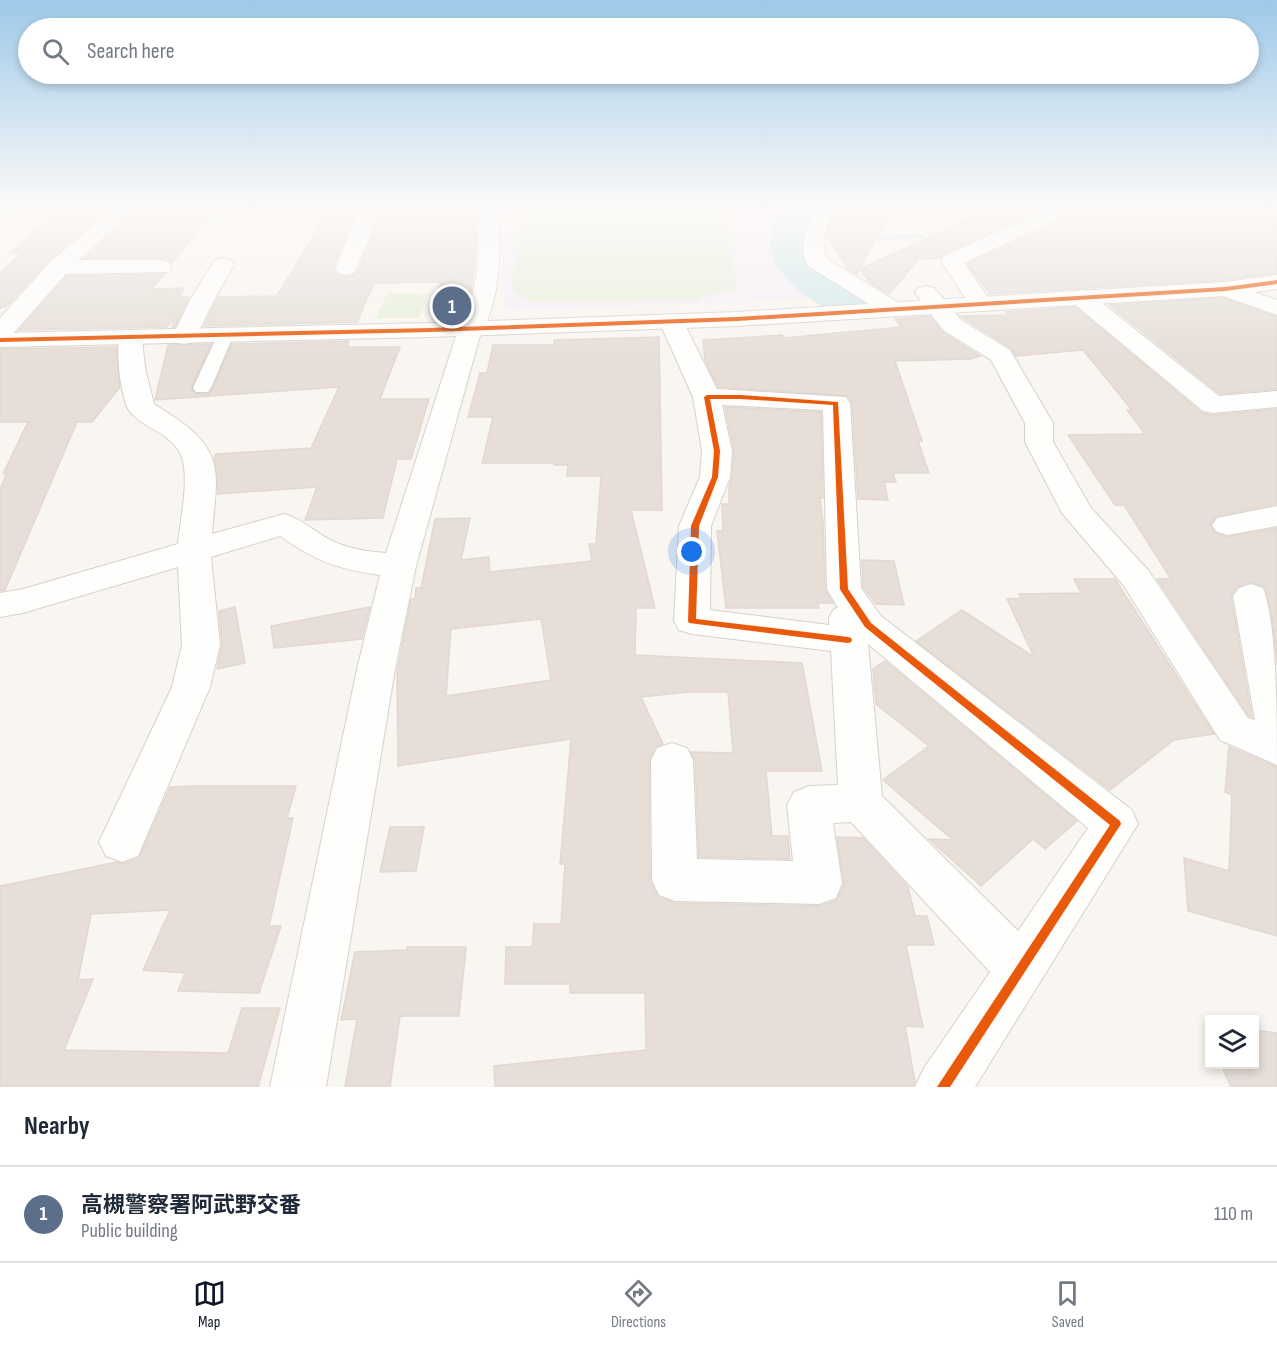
<!DOCTYPE html>
<html lang="en">
<head>
<meta charset="utf-8">
<style>
  body { margin:0; font-family:"Sofia Sans Condensed","Noto Sans JP",sans-serif; background:#f2f2f3; color:#1f2937 }
  .controls { position:absolute; right:18px; bottom:18px; display:grid; overflow:hidden; border-radius:0px; box-shadow:0 3px 9px #0003 }
  .controls button { width:54px; height:54px; display:grid; place-items:center; padding:0; border:0; border-bottom:2px solid #e0e1e3; background:#fff; color:#1f2937; font:30px sans-serif }
  .you { position:absolute; left:692px; top:552px; width:21px; height:21px; margin:-15px; border:4px solid #fff; border-radius:50%; background:#1a73e8; box-shadow:0 0 0 9px #1a73e833 }
  .badge { display:grid; place-items:center; width:39px; height:39px; border-radius:50%; background:#111827; color:#fff; font-size:20px; font-weight:700 }
  .pin { position:absolute; translate:-50% -50%; border:3px solid #fff; box-shadow:0 2px 6px #0006 }
  .list { margin:0; padding:0; list-style:none }
  h2 { display:flex; justify-content:space-between; align-items:center; height:78px; margin:0; padding:0 24px; font-size:26px }
  h2 small { font-size:20px; font-weight:400; color:#747a83 }
  .list li { display:grid; grid-template-columns:39px 1fr auto; gap:18px; align-items:center; box-sizing:border-box; height:96px; padding:0 24px; border-top:2px solid #e0e1e3 }
  .list b { display:block; font-size:22px; white-space:nowrap }
  .list p { margin:0; font-size:20px; white-space:nowrap; color:#747a83 }
  .list em { font-size:20px; font-style:normal; color:#747a83 }
  .icon { flex:none; width:33px; height:33px; fill:none; stroke:currentColor; stroke-width:2; stroke-linecap:round; stroke-linejoin:round }
  .map { position:relative; flex:none; width:1277px; height:1087px; overflow:hidden }
  .search { position:absolute; background:#fff; box-shadow:0 3px 9px #0003; left:18px; right:18px; top:18px; height:66px; display:flex; align-items:center; gap:15px; box-sizing:border-box; padding:0 21px; border-radius:33px; color:#747a83; font-size:22px }
  .sheet { height:174px; background:#fff }
  nav { display:flex; justify-content:space-around; align-items:center; box-sizing:border-box; height:84px; border-top:2px solid #e0e1e3; background:#fff; font-size:16px; color:#747a83 }
  nav a { display:grid; justify-items:center; gap:3px }
  nav .on { color:#111827 }
  .map>svg:first-child { display:block }
</style>
</head>
<body>
<div class="map">
<svg width="1277" height="1087" viewBox="0 0 1277 1087">
  <rect width="100%" height="100%" fill="#f9f5f0"/>
  <!-- education -->
  <polygon fill="#f6eef6" points="498,207 797,207 782,235 789,263 830,296 748,302 505,310"/>
  <!-- green -->
  <g fill="#e7f0db">
    <polygon points="524,207 721,207 737,282 736,289 701,297 701,300 530,302 514,293 511,288"/>
    <polygon points="387,293 429,294 419,318 376,318"/>
  </g>
  <g fill="none" stroke-linecap="round" stroke-linejoin="round">
    <!-- stream -->
    <polygon fill="#d0e8ea" fill-rule="evenodd" points="919,234 923,236 922,238 861,241 857,239 861,237"/>
    <!-- river -->
    <path fill="#d0e8ea" fill-rule="evenodd" d="M 783,207 L 823,207 C 820,217 815,227 814,238 C 812,270 852,276 867,298 L 860,308 C 855,310 848,313 842,312 C 818,311 775,275 771,251 C 768,236 777,220 783,207 Z"/>
  </g>
  <!-- building -->
  <g fill="#e6ded7" stroke="#e2d8d2" stroke-width="1.5" fill-rule="evenodd">
    <polygon points="837,207 892,207 857,274 849,270 826,237"/>
    <polygon points="995,207 1049,207 943,254 940,258 919,259 889,294 869,282 860,269"/>
    <polygon points="1067,207 1260,208 1263,213 1277,214 1277,273 1225,280 990,294 967,264 1066,218 1070,212"/>
    <polygon points="358,209 333,267 336,274 345,277 355,275 359,269 383,209 475,209 475,259 471,290 465,309 432,310 441,282 374,283 357,322 204,326 218,297 277,296 330,210"/>
    <polygon points="62,210 109,210 49,260 6,307 0,308 0,273 22,253 9,253"/>
    <polygon points="138,210 173,210 169,214 211,214 172,263 161,258 84,258"/>
    <polygon points="164,274 152,289 184,288 179,297 189,297 175,327 172,327 175,318 167,327 19,330 67,276"/>
    <polygon points="1223,298 1277,317 1277,389 1220,394 1109,305"/>
    <polygon points="1075,307 1202,413 1213,415 1277,409 1277,504 1217,516 1210,525 1215,533 1227,537 1277,528 1277,665 1273,624 1265,587 1250,582 1237,587 1231,596 1252,717 1249,716 1157,579 1171,579 1124,505 1115,505 1068,435 1145,434 1127,410 1132,410 1083,350 1016,356 1011,348 960,316 1008,315 1006,312"/>
    <polygon points="930,316 942,332 980,356 970,359 895,361 922,441 918,441 929,473 893,473 896,482 884,482 888,500 858,499 852,403 848,396 718,387 705,360 703,340 782,335 784,338 901,327 895,319"/>
    <path d="M 659,337 L 662,510 L 631,510 L 655,608 L 636,608 L 635,655 L 802,663 L 822,771 L 766,771 L 772,836 L 788,836 L 790,859 L 699,857 L 695,760 L 691,752 L 733,753 L 728,692 L 689,692 L 641,697 L 663,744 L 655,747 L 649,760 L 650,881 L 658,897 L 675,903 L 820,906 L 837,900 L 844,884 L 837,837 L 863,838 L 908,887 L 915,916 L 927,916 L 934,945 L 906,945 L 923,1027 L 905,1026 L 915,1082 L 913,1087 L 495,1087 L 494,1066 L 646,1050 L 645,993 L 570,993 L 570,984 L 505,984 L 506,947 L 532,947 L 534,924 L 561,924 L 565,864 L 560,864 L 571,739 L 398,766 L 397,672 L 411,599 L 415,599 L 416,588 L 421,588 L 435,519 L 470,518 L 461,560 L 489,557 L 490,572 L 592,561 L 589,544 L 596,544 L 601,476 L 567,476 L 568,465 L 554,465 L 554,463 L 482,463 L 493,417 L 468,417 L 480,373 L 487,373 L 493,345 L 554,345 L 554,340 ZM 541,619 L 551,680 L 446,696 L 451,629 Z"/>
    <polygon points="349,341 347,347 400,347 380,399 429,399 411,459 397,459 383,518 305,520 317,487 218,494 214,458 216,454 311,448 339,387 155,400 168,345 211,344 191,387 196,394 208,394 213,389 232,344"/>
    <polygon points="116,347 120,387 92,422 77,422 5,590 0,591 0,489 7,473 3,474 28,422 0,422 0,349"/>
    <polygon points="725,407 821,412 823,498 820,498 823,522 825,589 833,603 818,603 819,608 726,608 717,531 723,531 722,504 729,504 729,487 732,477 734,451"/>
    <polygon points="862,560 894,561 904,605 876,604 863,587"/>
    <polygon points="1074,579 1115,579 1214,734 1174,740 1110,790 916,641 962,610 1034,657 1007,599 1021,598 1019,594 1081,593"/>
    <polygon points="235,607 245,663 217,669 222,645 219,611"/>
    <polygon points="370,607 362,639 274,648 271,626"/>
    <polygon points="885,661 1077,821 1045,849 1033,839 981,886 929,839 953,840 883,780 929,746 876,704 873,669"/>
    <polygon points="1229,747 1277,767 1277,936 1188,911 1184,858 1229,871 1232,795 1225,792"/>
    <polygon points="193,786 296,786 287,818 293,818 269,926 281,926 259,993 178,991 185,973 143,970 170,910 91,914 78,980 93,979 64,1050 228,1053 242,1008 280,1008 258,1087 0,1087 0,886 117,862 123,864 139,858 170,787"/>
    <polygon points="390,827 424,827 416,871 380,872"/>
    <polygon points="407,947 466,947 459,1016 400,1016 390,1087 345,1087 357,1019 341,1020 355,952 407,950"/>
    <polygon points="1254,1030 1277,1033 1277,1087 1231,1087 1221,1065 1254,1065"/>
  </g>
  <g fill="none" stroke-linecap="round" stroke-linejoin="round">
    <defs>
      <polygon id="service" points="225,331 233,336 211,388 208,392 196,392 193,388 217,336"/>
      <g id="minor">
        <polygon points="0,207 11,207 12,208 7,214 0,216"/>
        <polygon points="116,207 137,207 78,260 161,260 169,262 172,267 169,272 66,274 9,338 0,340 0,318 50,262"/>
        <polygon points="361,207 381,207 357,268 354,273 346,275 338,273 335,268"/>
        <path d="M 477,207 L 497,207 C 501,257 502,294 479,339 L 416,566 L 395,669 L 326,1087 L 270,1087 L 357,669 L 380,575 C 336,569 316,561 280,536 L 211,557 L 220,645 L 210,687 L 138,856 L 122,862 L 106,856 L 99,842 L 172,687 L 182,645 L 178,567 L 23,613 L 0,617 L 0,593 L 23,589 L 178,544 C 180,520 191,474 180,453 C 169,432 145,429 131,413 C 121,403 114,344 121,333 L 130,331 L 139,333 L 142,338 L 145,368 L 154,404 C 179,420 210,437 215,470 C 218,490 213,514 212,534 L 284,514 C 302,519 314,531 330,540 C 348,549 366,551 386,553 L 455,339 C 479,294 480,257 477,207 Z"/>
        <path d="M 816,207 L 835,207 L 823,239 L 826,258 L 899,303 L 903,308 L 899,313 L 891,315 L 883,313 L 808,266 C 796,247 808,224 816,207 Z"/>
        <polygon points="1060,207 1065,208 1068,212 1065,216 964,263 992,303 988,308 980,310 972,308 941,261 944,256 1051,208"/>
        <polygon points="223,258 231,260 234,265 214,300 196,337 193,342 184,344 175,342 172,337 190,300 215,260"/>
        <polygon points="1225,282 1277,300 1277,315 1217,294 1214,289 1217,284"/>
        <path d="M 926,286 L 934,288 L 961,320 L 1010,350 L 1053,423 L 1053,442 L 1091,508 L 1148,570 L 1248,718 L 1255,720 L 1233,596 L 1239,588 L 1251,584 L 1263,588 C 1277,623 1277,720 1277,765 L 1220,740 L 1124,586 L 1062,513 L 1025,442 L 1025,423 L 991,360 L 943,330 L 915,293 L 918,288 Z"/>
        <polygon points="1080,290 1088,292 1219,396 1277,391 1277,407 1213,413 1203,411 1072,302 1069,297 1072,292"/>
        <path d="M 671,314 L 679,316 L 683,321 L 717,389 L 846,397 L 850,403 L 861,588 L 881,616 L 1132,810 L 1138,824 L 975,1087 L 915,1087 L 924,1068 L 990,972 L 851,822 L 833,823 L 842,883 L 836,898 L 819,904 L 675,901 L 659,895 L 652,880 L 651,760 L 657,748 L 672,743 L 687,748 L 693,760 L 697,859 L 793,861 L 787,805 L 794,792 L 809,786 L 838,785 L 831,651 L 692,634 L 679,630 L 674,621 L 679,526 L 700,477 L 702,451 L 693,397 L 659,321 L 663,316 ZM 722,405 L 823,410 L 827,589 L 838,608 L 834,609 L 829,618 L 829,625 L 710,610 L 711,526 L 730,477 L 732,451 ZM 868,644 L 1088,828 L 1018,931 L 882,796 Z"/>
        <polygon points="1277,506 1277,526 1228,535 1217,532 1212,525 1217,518"/>
      </g>
      <polygon id="tertiary" points="1277,275 1277,289 1225,296 737,326 430,337 0,347 0,333 430,323 737,312 1225,282"/>
    </defs>
    <!-- service casing -->
    <use href="#service" stroke="#d7d1cb" stroke-width="3"/>
    <!-- minor casing -->
    <use href="#minor" stroke="#d7d1cb" stroke-width="2"/>
    <!-- tertiary casing -->
    <use href="#tertiary" stroke="#d7d1cb" stroke-width="2"/>
    <!-- service -->
    <use href="#service" fill="#fefefd" fill-rule="evenodd"/>
    <!-- minor -->
    <use href="#minor" fill="#fefefd" fill-rule="evenodd"/>
    <!-- tertiary -->
    <use href="#tertiary" fill="#fefefd" fill-rule="evenodd"/>
    <defs>
      <g id="cycleway">
        <polygon points="1277,280 1277,284 1225,291 737,321 430,332 0,342 0,338 430,328 737,317 1225,287"/>
        <polygon points="707,395 741,395 838,402 848,589 871,623 1120,821 1121,824 950,1087 937,1087 1110,825 865,627 841,591 840,589 833,405 741,399 710,399 720,451 718,477 699,526 696,619 848,637 851,638 852,640 851,642 848,643 689,623 688,621 691,526 712,477 714,451 704,397"/>
      </g>
    </defs>
    <!-- cycleway casing -->
    <use href="#cycleway" stroke="#fffaf3" stroke-width="3"/>
    <!-- cycleway -->
    <use href="#cycleway" fill="#e8590c" fill-rule="evenodd"/>
  </g>
  <!-- sky -->
  <linearGradient id="sky" x2="0" y2="1"><stop stop-color="#9ec9e9"/><stop offset="0.58" stop-color="#fcfaf8"/><stop offset="1" stop-color="#fcfaf8" stop-opacity="0"/></linearGradient>
  <rect width="1277" height="359" fill="url(#sky)"/>
</svg>
<div class="controls">
<button><svg class="icon" aria-label="layers" viewBox="0 0 24 24"><path d="M12 4l9 5-9 5-9-5zM3 14l9 5 9-5"/></svg></button>
</div>
<div class="you"></div>
<div class="pin badge" style="left:452px;top:306px;background:#5c6f8a">1</div>
<div class="search"><svg class="icon" aria-label="search" viewBox="0 0 24 24"><circle cx="10" cy="10" r="6"/><path d="M15 15l6 6"/></svg>Search here</div>
</div>
<section class="sheet">
<h2>Nearby<small></small></h2>
<ul class="list">
<li><span class="badge" style="background:#5c6f8a">1</span><div><b>高槻警察署阿武野交番</b><p>Public building</p></div><em>110 m</em></li>
</ul>
</section>
<nav>
<a class="on"><svg class="icon" aria-label="map" viewBox="0 0 24 24"><path d="M3 6l6-2 6 2 6-2v14l-6 2-6-2-6 2zM9 4v14M15 6v14"/></svg>Map</a>
<a><svg class="icon" aria-label="directions" viewBox="0 0 24 24"><path d="M12 3l9 9-9 9-9-9zM9 14v-3h6M13 9l2 2-2 2"/></svg>Directions</a>
<a><svg class="icon" aria-label="saved" viewBox="0 0 24 24"><path d="M7 4h10v16l-5-4-5 4z"/></svg>Saved</a>
</nav>
</body>
</html>
